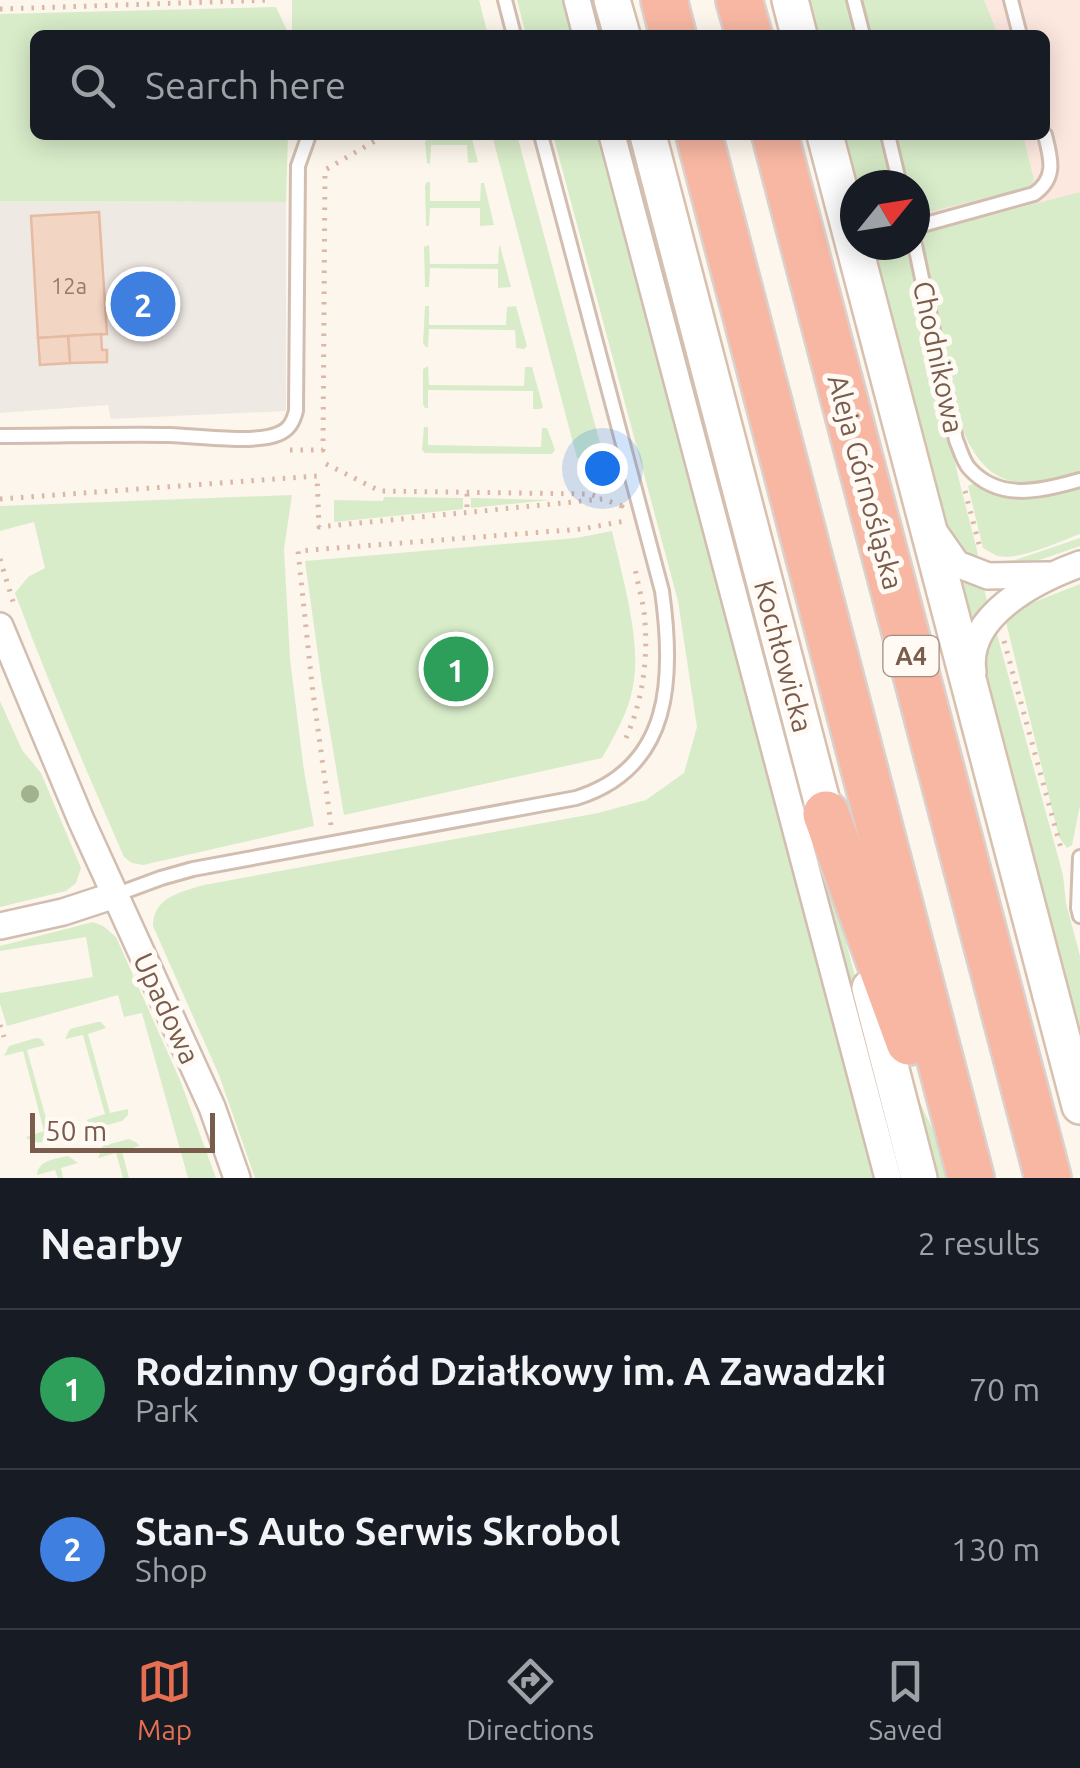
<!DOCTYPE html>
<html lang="en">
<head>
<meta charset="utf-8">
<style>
  body { margin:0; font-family:Ubuntu,sans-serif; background:#20242c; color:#f1f3f6 }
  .compass { position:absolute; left:840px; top:170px; width:90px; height:90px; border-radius:50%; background:#171b24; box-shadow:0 5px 25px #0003; rotate:60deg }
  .scale { position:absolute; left:30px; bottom:25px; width:185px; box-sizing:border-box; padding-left:10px; border:5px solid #7a5c4d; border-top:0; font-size:28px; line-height:35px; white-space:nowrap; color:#7a5c4d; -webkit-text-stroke:8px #fffaf3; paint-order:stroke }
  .you { position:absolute; left:602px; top:468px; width:35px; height:35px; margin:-25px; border:8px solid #fff; border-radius:50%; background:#1a73e8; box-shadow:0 0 0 15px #1a73e833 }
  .badge { display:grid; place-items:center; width:65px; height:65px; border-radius:50%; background:#e76f51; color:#fff; font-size:32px; font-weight:700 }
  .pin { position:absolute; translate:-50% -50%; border:5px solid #fff; box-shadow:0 2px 10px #0006 }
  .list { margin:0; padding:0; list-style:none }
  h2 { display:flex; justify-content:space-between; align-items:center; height:130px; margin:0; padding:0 40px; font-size:42px }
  h2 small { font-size:32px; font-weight:400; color:#9ea1a6 }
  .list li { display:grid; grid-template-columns:65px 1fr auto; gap:30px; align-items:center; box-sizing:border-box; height:160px; padding:0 40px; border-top:2px solid #363941 }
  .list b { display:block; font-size:38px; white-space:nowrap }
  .list p { margin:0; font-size:32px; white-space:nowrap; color:#9ea1a6 }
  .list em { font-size:32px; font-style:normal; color:#9ea1a6 }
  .icon { flex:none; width:55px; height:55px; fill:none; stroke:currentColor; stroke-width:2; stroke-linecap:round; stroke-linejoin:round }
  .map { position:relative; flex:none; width:1080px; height:1178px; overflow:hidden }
  .search { position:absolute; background:#171b24; box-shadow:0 5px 25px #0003; left:30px; right:30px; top:30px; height:110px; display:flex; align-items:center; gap:25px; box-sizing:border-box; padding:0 35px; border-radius:15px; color:#9ea1a6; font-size:38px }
  .sheet { height:450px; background:#171b24 }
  nav { display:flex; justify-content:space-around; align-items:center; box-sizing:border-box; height:140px; border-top:2px solid #363941; background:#171b24; font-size:28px; color:#9ea1a6 }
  nav a { display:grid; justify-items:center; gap:5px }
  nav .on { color:#e76f51 }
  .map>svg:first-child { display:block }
</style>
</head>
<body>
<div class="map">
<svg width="1080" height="1178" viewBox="0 0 1080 1178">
  <rect width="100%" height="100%" fill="#fdf6ec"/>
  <!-- commercial -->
  <polygon fill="#fde8e0" points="862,0 1080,0 1080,192 918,234 915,220 915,185 906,185 894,135 1045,135 1045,35 870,35"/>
  <!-- industrial -->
  <polygon fill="#efe9e4" points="0,201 286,202 286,411 111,419 108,405 0,413"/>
  <!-- green -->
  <g fill="#d8ecc9">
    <polygon points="292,0 479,0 488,35 292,35"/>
    <polygon points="517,0 566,0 575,35 526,35"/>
    <polygon points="805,0 846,0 855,35 814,35"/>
    <polygon points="862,0 984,0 998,35 870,35"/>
    <polygon points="276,7 289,35 35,35 35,135 288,135 286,202 0,201 0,14"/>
    <path d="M 492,135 L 517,135 L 601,447 C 593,454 588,458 577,458 Z"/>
    <path d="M 553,135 L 601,135 L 779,816 L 876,1178 L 255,1178 L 219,1075 L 153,926 C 153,897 181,892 204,885 L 598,813 L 646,800 L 684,773 L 697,727 L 678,601 Z"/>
    <polygon points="626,135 634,135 908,1178 901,1178 891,1144"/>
    <polygon points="840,135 879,135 892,185 855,185"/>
    <polygon points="894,135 1023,135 1034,180 1029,187 929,212 915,213 915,185 906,185"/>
    <polygon points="428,138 472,139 478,162 468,163 467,145 431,145 430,164 427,163 425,142"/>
    <polygon points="427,182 430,182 430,201 480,201 481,183 484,183 494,225 480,226 480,208 430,208 429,226 426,226 425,186"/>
    <path d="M 1080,192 L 1080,471 C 1023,488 990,493 963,431 L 918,234 Z"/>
    <polygon points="429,245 430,264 498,264 499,246 500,246 511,287 498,288 498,269 430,268 429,287 425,287 424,247"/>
    <polygon points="869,245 906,245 960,484 978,554 976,561 956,549 942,527"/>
    <polygon points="425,306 429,306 429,325 506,325 507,307 516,306 527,346 524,349 516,348 515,330 429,329 428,347 426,347 423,343"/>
    <polygon points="428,366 429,385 524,386 525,367 532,367 543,407 540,409 533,409 533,391 428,390 428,408 425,408 423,404 423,369"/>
    <polygon points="424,427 428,427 428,445 541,447 542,428 547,428 555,450 552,454 425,453 422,450"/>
    <path d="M 972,484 C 983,488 994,493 1004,496 C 1029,504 1056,492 1080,486 L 1080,534 C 1060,541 1019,561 998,556 C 995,555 985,549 983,548 L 968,486 Z"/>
    <path d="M 292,495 L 284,549 L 290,659 L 304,771 L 314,826 L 143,865 L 132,863 L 124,857 C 86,770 48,682 15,593 L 28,577 L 45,568 L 34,522 L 0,531 L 0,506 Z"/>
    <polygon points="384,497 463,498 463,509 334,522 334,500 383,501"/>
    <polygon points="471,498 551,500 471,508"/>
    <path d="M 612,531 C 622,576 642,641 633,686 C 629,712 614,736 602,758 L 344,815 L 322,684 L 305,561 L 576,538 Z"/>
    <polygon points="1080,538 1080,546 1025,565 992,567 995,562 1015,560"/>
    <polygon points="960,578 983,585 988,605 975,621 970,621"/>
    <polygon points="1080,584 1080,806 1072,845 1067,848 1059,837 1005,618 1029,604"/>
    <polygon points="995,627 1063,875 1066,903 1080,956 1080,1050 982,680 983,651"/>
    <polygon points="0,701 22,750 41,773 81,868 76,883 66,891 0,907"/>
    <polygon points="93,922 103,926 116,937 180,1080 216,1178 188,1178 142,1013 124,1017 118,995 7,1026 0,1004 0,993 93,977 86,937 0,951 0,946"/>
    <polygon points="97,1022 101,1022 106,1028 88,1034 110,1113 128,1109 128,1115 122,1121 96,1128 86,1120 105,1114 83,1035 65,1039 70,1029"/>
    <path d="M 36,1038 L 41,1039 L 45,1045 L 27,1050 L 49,1129 L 68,1125 L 68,1131 C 58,1141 36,1148 26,1137 L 44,1131 L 23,1051 L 4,1056 L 9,1046 Z"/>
    <polygon points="920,1103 933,1130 946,1178 936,1178 918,1108"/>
    <polygon points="129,1139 137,1143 139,1146 122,1151 129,1178 123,1178 116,1153 98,1158 103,1146"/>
    <path d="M 68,1156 L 78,1163 L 61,1168 L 63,1178 L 58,1178 L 55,1170 L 37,1175 C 38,1160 55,1159 68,1156 Z"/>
  </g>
  <!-- building -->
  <g fill="#f3d5c3" stroke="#e6bba3" stroke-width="2.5">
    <polygon points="99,212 107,334 38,338 31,216"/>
    <polygon points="101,334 102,350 107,350 107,362 70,363 68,336"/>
    <polygon points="68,336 70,363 40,365 38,338"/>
  </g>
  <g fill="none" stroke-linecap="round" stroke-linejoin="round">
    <defs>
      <g id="lane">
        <polyline points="505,0 514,35"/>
        <polyline points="854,0 863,35"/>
        <polyline points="1011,0 1020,35"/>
        <polyline points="888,135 900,185"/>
        <path d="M 915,227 L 1034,194 C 1057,178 1051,159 1045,135"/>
        <path d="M 915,245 L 956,440 C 960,449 963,461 969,468 C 999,502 1042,491 1080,480"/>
        <path d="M 0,436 C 57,436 114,434 170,435 C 197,436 255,444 278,434 C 289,430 293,422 296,411 L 298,166 L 309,135"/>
        <polyline points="1080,857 1078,908 1080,916"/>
        <path d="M 115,895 L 161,878 L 193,869 L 576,798 C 673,768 674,676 662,591 L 541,135"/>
      </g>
      <g id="street">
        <polyline points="577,0 586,35"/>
        <polyline points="612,135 888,1178"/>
        <polyline points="936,534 957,564 988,576 1048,575"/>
        <polyline points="0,626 81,820 212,1107 237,1178"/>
        <path d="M 973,672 C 964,616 1036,580 1080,564"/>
        <polyline points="0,926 63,912 115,895"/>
      </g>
      <g id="secondary">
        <polyline points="612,0 622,35"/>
        <polyline points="790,0 799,35"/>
        <polyline points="648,135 831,836"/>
        <polyline points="825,135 1080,1106"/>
        <polyline points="870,988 919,1178"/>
      </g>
      <g id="highway">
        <polyline points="664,0 673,35"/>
        <polyline points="739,0 749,35"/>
        <polyline points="699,135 971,1178"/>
        <polyline points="775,135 1048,1178"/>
        <polyline points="826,814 909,1042"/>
      </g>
    </defs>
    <!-- lane casing -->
    <use href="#lane" stroke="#d1beb0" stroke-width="18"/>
    <!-- street casing -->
    <use href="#street" stroke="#d1beb0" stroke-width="30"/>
    <!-- secondary casing -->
    <use href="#secondary" stroke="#d6c0b0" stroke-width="40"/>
    <!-- highway casing -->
    <use href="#highway" stroke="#dad1cd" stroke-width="50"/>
    <!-- path -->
    <g stroke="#d9b8a5" stroke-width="5" stroke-dasharray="2.5 8" stroke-linecap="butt">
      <polyline points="0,9 272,0"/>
      <polyline points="290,450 323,450 325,170 385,135"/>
      <polyline points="326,464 380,491 589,494 601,498"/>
      <polyline points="965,491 980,548"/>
      <polyline points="467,494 467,513"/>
      <polyline points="0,499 317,476 319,527 603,499 622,506 621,505"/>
      <polyline points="0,559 15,608"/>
      <polyline points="1004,641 1062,852"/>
      <path d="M 626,738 C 642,702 648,662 645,622 C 644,604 638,586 635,568"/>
      <polyline points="331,825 312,685 298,551 582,529 625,521"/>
      <polyline points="0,1025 4,1037"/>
    </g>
    <!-- lane -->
    <use href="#lane" stroke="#fff" stroke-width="12"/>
    <!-- street -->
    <use href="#street" stroke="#fff" stroke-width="25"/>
    <!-- secondary -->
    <use href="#secondary" stroke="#fff" stroke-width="35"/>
    <!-- highway -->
    <use href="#highway" stroke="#f7b7a3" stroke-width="45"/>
  </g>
  <!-- trees -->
  <circle fill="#a0b28e" cx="30" cy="794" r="9"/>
  <g text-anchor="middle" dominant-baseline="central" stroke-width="10" stroke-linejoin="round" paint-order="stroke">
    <!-- number labels -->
    <g font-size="22" fill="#987a6a">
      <text x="69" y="285">12a</text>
    </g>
    <!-- shield labels -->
    <rect fill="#fffaf3" stroke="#a28b7f" stroke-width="2.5" x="883.5" y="636" width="55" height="40" rx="8"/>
    <g font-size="25" font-weight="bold" fill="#7a5c4d">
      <text x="911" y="656">A4</text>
    </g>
    <!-- street labels -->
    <g font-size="28" fill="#7a5c4d" stroke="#fffaf3">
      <text transform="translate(939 357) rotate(78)">Chodnikowa</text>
      <text transform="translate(866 482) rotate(75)">Aleja Górnośląska</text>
      <text transform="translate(784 656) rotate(75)">Kochłowicka</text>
      <text transform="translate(167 1008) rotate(65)">Upadowa</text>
    </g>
  </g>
</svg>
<svg class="compass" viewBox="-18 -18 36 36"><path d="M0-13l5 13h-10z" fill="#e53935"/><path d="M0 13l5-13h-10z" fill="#9ea1a6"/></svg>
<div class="scale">50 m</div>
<div class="you"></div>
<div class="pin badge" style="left:456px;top:669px;background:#2e9e5b">1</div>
<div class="pin badge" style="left:143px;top:304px;background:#3f7fe0">2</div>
<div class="search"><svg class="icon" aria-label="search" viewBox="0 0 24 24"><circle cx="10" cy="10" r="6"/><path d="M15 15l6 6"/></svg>Search here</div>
</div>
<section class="sheet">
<h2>Nearby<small>2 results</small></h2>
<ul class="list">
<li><span class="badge" style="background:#2e9e5b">1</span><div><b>Rodzinny Ogród Działkowy im. A Zawadzki</b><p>Park</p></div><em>70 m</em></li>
<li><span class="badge" style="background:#3f7fe0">2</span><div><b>Stan-S Auto Serwis Skrobol</b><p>Shop</p></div><em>130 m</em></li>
</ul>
</section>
<nav>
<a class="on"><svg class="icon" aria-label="map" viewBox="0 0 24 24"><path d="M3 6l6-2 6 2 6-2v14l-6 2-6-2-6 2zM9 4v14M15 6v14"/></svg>Map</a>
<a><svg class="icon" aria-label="directions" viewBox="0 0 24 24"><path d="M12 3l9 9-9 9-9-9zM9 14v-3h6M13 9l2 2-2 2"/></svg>Directions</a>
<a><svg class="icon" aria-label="saved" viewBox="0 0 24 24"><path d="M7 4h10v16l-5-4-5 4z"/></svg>Saved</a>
</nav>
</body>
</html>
